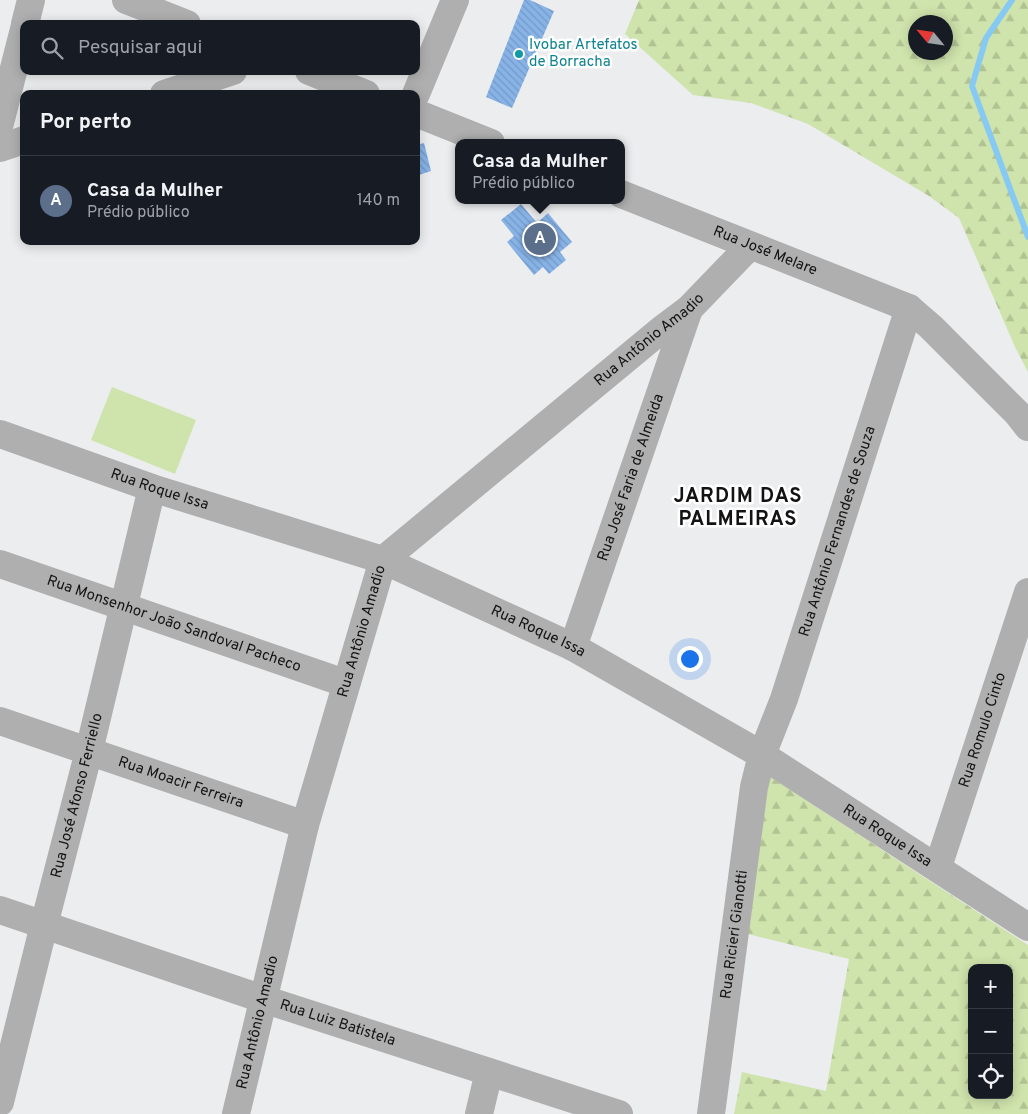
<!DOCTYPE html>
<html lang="pt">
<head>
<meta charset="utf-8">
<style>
  body { margin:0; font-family:Overpass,sans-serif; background:#20242c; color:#f1f3f6 }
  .controls { position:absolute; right:15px; bottom:15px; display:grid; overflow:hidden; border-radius:10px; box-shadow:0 2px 12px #0003 }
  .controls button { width:45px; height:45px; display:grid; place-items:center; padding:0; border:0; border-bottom:1px solid #363941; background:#171b24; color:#f1f3f6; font:25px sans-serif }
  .compass { position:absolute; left:908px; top:15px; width:45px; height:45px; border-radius:50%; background:#171b24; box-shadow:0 2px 12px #0003; rotate:299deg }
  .you { position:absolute; left:689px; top:658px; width:18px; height:18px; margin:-12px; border:4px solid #fff; border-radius:50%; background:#1a73e8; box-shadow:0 0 0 8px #1a73e833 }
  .badge { display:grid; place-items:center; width:32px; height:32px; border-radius:50%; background:#7c3aed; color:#fff; font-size:16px; font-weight:700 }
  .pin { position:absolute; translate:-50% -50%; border:2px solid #fff; box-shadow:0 1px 5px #0006 }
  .popup { position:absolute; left:455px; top:139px; width:170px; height:65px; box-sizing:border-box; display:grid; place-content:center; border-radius:10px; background:#171b24; filter:drop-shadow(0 1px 4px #0005); font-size:16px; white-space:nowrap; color:#9ea1a6 }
  .popup b { font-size:19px; color:#f1f3f6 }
  .popup::after { content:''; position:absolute; left:50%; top:100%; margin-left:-10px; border:10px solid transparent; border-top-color:#171b24 }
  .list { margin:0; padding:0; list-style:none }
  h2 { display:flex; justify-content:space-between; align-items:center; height:65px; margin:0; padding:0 20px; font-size:21px }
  h2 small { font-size:16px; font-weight:400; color:#9ea1a6 }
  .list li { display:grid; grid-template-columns:32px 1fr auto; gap:15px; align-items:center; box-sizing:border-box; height:90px; padding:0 20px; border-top:1px solid #363941 }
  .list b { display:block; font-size:19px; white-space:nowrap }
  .list p { margin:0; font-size:16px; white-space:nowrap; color:#9ea1a6 }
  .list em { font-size:16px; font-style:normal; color:#9ea1a6 }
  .icon { flex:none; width:28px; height:28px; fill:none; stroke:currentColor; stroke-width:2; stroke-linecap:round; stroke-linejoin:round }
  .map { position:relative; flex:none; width:1028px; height:1114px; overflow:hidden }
  .search { position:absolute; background:#171b24; box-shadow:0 2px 12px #0003; left:20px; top:20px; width:400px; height:55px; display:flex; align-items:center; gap:12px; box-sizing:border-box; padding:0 18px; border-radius:10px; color:#9ea1a6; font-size:19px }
  .panel { position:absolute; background:#171b24; box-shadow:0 2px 12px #0003; left:20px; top:90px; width:400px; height:155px; border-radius:10px }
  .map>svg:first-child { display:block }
</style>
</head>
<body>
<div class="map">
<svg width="1028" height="1114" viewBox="0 0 1028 1114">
  <defs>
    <pattern id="forest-firs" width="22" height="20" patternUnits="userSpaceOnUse" patternTransform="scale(1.25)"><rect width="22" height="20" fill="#cfe3ac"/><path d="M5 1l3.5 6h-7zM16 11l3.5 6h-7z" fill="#b1c293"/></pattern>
    <pattern id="building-back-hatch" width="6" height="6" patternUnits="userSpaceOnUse" patternTransform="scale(1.25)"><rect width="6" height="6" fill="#88b3e7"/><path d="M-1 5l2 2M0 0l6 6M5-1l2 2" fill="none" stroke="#7499c5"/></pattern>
  </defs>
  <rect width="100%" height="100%" fill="#ecedef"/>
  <!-- forest -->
  <g fill="url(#forest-firs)" fill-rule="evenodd">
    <path d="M 639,0 L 1028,0 L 1028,372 L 1015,347 L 959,218 L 929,196 L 808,124 L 751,103 L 693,95 L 625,34 ZM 916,22 L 946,22 L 946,52 L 916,52 Z"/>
    <path d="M 769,776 L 1028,945 L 1028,1114 L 734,1114 L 742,1072 L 826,1091 L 849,959 L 748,934 ZM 972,968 L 1009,968 L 1009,1095 L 972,1095 Z"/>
  </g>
  <!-- park -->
  <polygon fill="#cfe3ac" points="112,387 196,420 175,474 91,440"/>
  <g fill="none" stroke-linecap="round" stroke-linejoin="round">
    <!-- stream -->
    <polyline stroke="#86caf3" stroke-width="6" points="1012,0 986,38 972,86 1028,237"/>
  </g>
  <!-- building -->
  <g fill="url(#building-back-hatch)">
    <polygon points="524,0 530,0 554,11 512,108 486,97"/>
    <polygon points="424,143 431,171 416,176 416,145"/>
    <polygon points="521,204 537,223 548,213 572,242 560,252 566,260 549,274 543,267 534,275 507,242 514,236 501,220"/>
  </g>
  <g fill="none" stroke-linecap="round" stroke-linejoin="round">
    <!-- minor -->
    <g stroke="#b0afaf" stroke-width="28">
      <polyline points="126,0 187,24"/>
      <polyline points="25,24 31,0"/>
      <polyline points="309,71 366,94"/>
      <polyline points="164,94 233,71"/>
      <polyline points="416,94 455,0"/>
      <polyline points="416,113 491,143"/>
      <polyline points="0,123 24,29"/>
      <polyline points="0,148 24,140"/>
      <path id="s1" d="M 621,194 L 909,308 L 931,327 L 1017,413 L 1028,427"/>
      <path id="s2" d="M 0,434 L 152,488 L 383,560 L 573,647 L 762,755 L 1028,927"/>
      <path id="s3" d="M 0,564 L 333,679 L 347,681"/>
      <path id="s4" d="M 573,647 L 689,309"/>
      <path id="s5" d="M 0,721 L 305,825"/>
      <path id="s6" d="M 938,867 L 1028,592"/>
      <path id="s7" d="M 0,910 L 263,999 L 619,1114"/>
      <path id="s8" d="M 0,1102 L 44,925 L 89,751 L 152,488"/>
      <path id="s9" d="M 236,1114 L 305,825 L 383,560 L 661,330 L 689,309 L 742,254 L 751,246"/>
      <polyline points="479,1114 489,1072"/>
      <path id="s10" d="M 711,1114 L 754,787 L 762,755 L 784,699 L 909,308"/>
    </g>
  </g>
  <!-- markers -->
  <circle fill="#0f9aa8" stroke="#fff" stroke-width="2" cx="519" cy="54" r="5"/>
  <g text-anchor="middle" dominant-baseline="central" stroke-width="5" stroke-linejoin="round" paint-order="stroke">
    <!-- culture labels -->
    <g font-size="15" fill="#0d838f" stroke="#fff" text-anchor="start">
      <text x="529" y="45">Ivobar Artefatos<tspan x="529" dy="17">de Borracha</tspan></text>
    </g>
    <!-- street labels -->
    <g font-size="15" fill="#131314" stroke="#fff">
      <text stroke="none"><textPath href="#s1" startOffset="155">Rua José Melare</textPath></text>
      <text stroke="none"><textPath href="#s9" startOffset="919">Rua Antônio Amadio</textPath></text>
      <text stroke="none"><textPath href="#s4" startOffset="179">Rua José Faria de Almeida</textPath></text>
      <text stroke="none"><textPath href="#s2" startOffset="169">Rua Roque Issa</textPath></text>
      <text stroke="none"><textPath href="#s10" startOffset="599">Rua Antônio Fernandes de Souza</textPath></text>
      <text stroke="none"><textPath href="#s3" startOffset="184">Rua Monsenhor João Sandoval Pacheco</textPath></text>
      <text stroke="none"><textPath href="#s9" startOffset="499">Rua Antônio Amadio</textPath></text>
      <text stroke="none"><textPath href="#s2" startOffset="574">Rua Roque Issa</textPath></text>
      <text stroke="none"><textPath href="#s6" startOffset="144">Rua Romulo Cinto</textPath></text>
      <text stroke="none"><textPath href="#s5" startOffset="191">Rua Moacir Ferreira</textPath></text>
      <text stroke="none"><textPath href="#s8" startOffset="316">Rua José Afonso Ferriello</textPath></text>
      <text stroke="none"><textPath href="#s2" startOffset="979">Rua Roque Issa</textPath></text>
      <text stroke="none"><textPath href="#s10" startOffset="181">Rua Ricieri Gianotti</textPath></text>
      <text stroke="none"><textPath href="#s9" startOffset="94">Rua Antônio Amadio</textPath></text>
      <text stroke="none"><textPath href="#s7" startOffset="356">Rua Luiz Batistela</textPath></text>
    </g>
    <!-- district labels -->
    <g font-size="20" font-weight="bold" letter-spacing="1" fill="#131314" stroke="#fff">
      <text x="738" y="497">JARDIM DAS<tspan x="738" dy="23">PALMEIRAS</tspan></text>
    </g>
  </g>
</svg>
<div class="controls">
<button>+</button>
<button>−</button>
<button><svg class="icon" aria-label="locate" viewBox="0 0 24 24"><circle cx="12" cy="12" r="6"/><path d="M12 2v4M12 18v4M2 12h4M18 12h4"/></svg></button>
</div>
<svg class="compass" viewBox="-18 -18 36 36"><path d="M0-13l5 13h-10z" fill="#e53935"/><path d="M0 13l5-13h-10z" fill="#9ea1a6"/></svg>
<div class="you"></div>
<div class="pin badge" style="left:540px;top:239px;background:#5c6f8a">A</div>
<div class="popup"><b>Casa da Mulher</b>Prédio público</div>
<div class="search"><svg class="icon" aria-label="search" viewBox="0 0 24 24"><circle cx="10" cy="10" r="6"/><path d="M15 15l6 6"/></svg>Pesquisar aqui</div>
<section class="panel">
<h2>Por perto<small></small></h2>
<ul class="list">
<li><span class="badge" style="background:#5c6f8a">A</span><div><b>Casa da Mulher</b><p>Prédio público</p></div><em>140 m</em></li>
</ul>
</section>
</div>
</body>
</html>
